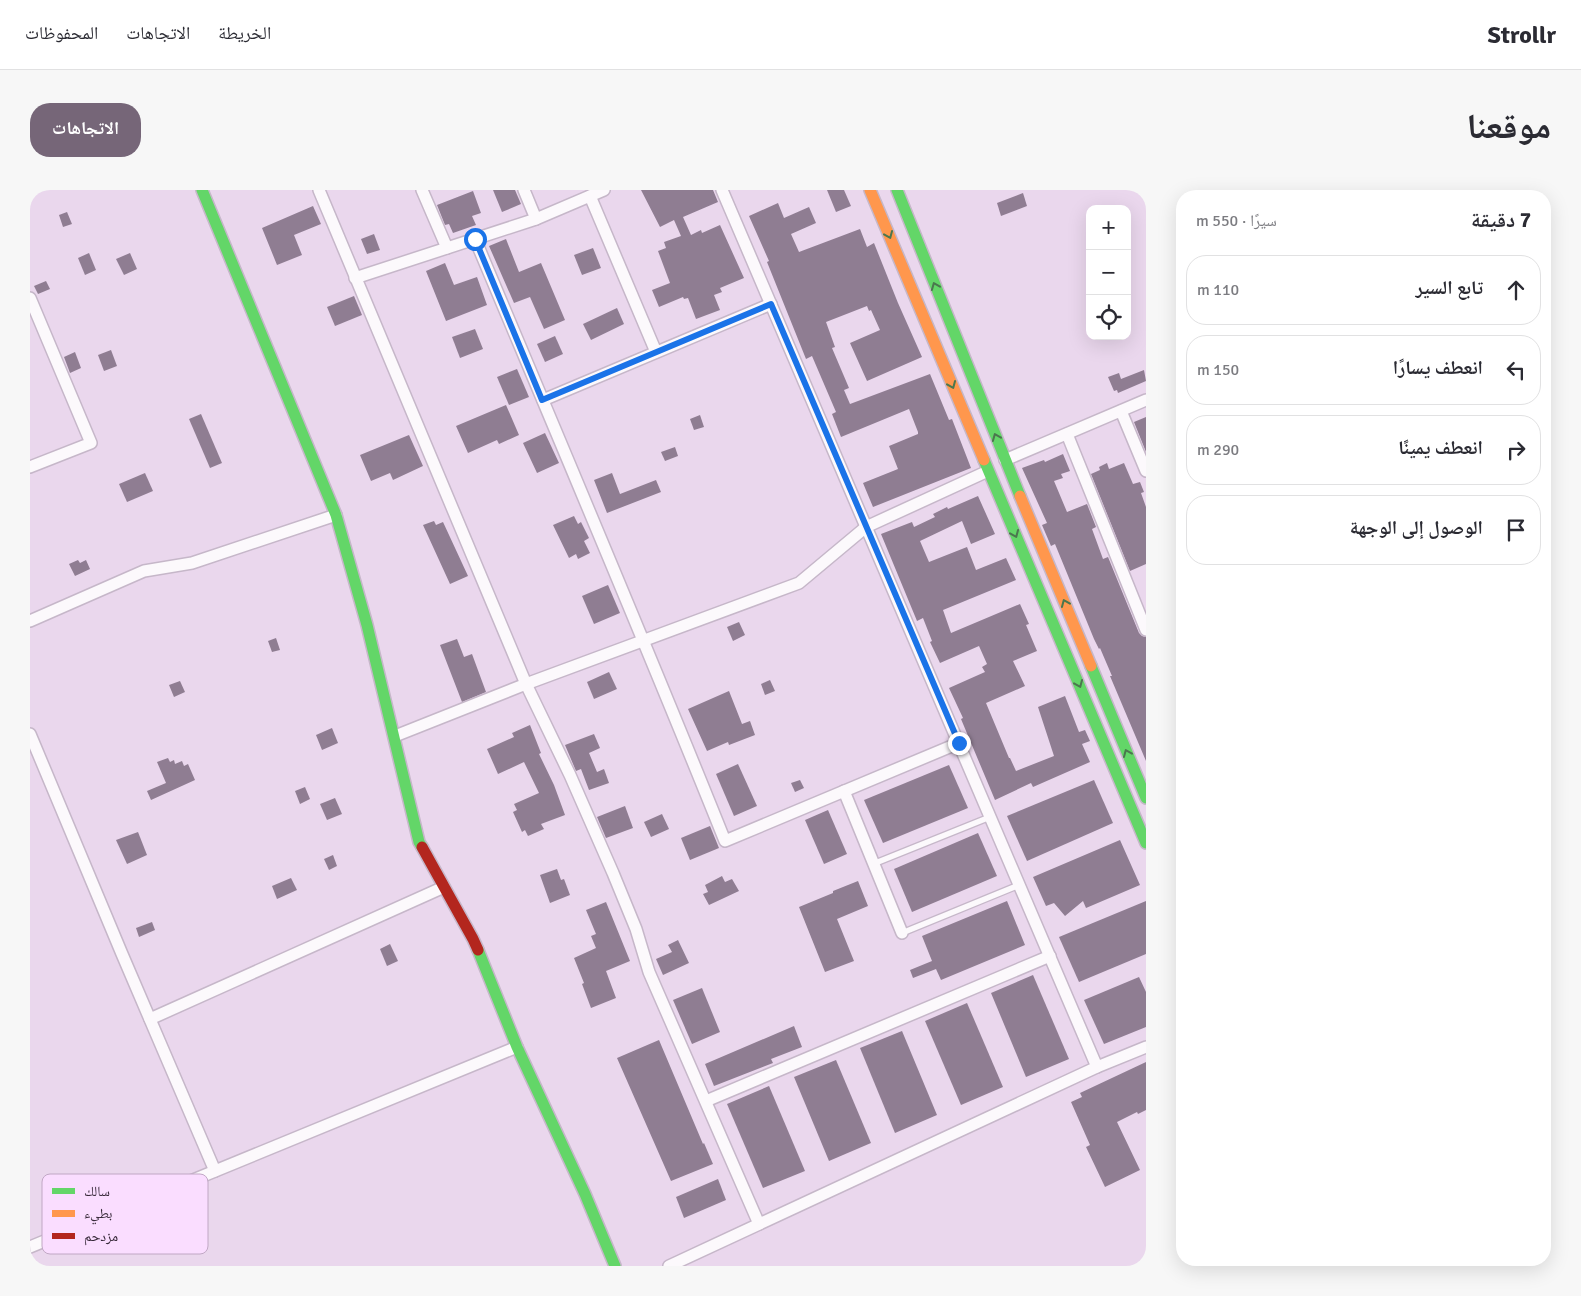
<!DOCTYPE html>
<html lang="ar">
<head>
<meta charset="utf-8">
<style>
  body { margin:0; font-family:Signika,"Noto Naskh Arabic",sans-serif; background:#f7f7f7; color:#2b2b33; direction:rtl }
  .controls { position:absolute; right:15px; top:15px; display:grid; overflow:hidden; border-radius:10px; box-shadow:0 5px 20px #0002 }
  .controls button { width:45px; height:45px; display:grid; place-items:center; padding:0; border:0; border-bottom:1px solid #e1e1e2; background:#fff; color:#2b2b33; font:25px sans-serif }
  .stop { position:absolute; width:15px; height:15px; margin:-11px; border:4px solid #1a73e8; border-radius:50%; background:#fff }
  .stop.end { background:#1a73e8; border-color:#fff; box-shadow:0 1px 5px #0008 }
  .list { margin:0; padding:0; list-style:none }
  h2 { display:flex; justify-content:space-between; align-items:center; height:65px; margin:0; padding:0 20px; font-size:21px }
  h2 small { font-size:16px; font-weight:400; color:#7c7c81 }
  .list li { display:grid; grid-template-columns:32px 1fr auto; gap:15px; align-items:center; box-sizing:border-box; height:70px; margin:0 10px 10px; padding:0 10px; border:1px solid #e1e1e2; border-radius:20px }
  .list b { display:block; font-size:19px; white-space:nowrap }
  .list em { font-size:16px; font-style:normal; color:#7c7c81 }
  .icon { flex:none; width:28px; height:28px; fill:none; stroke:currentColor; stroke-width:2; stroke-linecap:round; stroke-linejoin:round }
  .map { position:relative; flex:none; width:1116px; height:1076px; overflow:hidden; direction:ltr; border-radius:20px }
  header { display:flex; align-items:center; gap:30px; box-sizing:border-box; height:70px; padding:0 25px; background:#fff; border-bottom:1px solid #e1e1e2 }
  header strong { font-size:24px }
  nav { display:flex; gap:28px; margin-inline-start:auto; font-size:18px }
  .intro { display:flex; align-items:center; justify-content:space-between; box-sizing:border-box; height:120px; padding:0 30px }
  h1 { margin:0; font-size:35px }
  .button { padding:12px 22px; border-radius:20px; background:#766678; color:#fff; font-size:18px; font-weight:700 }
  main { display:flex; gap:30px; padding:0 30px }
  aside { flex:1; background:#fff; border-radius:20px; box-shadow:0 5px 20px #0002 }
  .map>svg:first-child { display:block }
</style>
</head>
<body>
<header>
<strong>Strollr</strong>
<nav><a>الخريطة</a><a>الاتجاهات</a><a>المحفوظات</a></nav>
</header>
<div class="intro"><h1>موقعنا</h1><a class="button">الاتجاهات</a></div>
<main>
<aside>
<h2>7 دقيقة<small>سيرًا · 550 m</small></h2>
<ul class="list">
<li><svg class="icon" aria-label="ahead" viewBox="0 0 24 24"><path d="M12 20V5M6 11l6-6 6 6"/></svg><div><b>تابع السير</b></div><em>110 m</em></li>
<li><svg class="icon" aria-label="left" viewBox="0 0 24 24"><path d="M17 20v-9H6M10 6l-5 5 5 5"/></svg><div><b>انعطف يسارًا</b></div><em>150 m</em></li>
<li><svg class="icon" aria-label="right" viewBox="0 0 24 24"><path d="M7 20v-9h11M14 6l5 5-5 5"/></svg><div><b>انعطف يمينًا</b></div><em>290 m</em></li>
<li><svg class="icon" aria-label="arrive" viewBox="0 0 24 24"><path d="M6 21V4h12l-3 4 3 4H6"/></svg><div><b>الوصول إلى الوجهة</b></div></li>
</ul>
</aside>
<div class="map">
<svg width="1116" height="1076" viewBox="0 0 1116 1076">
  <rect width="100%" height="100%" fill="#ead7ed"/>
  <!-- building -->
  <g fill="#8f7d92">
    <polygon points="463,0 485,0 491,14 472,22"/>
    <polygon points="611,0 683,0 688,12 653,27 661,45 671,40 672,43 690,35 714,88 690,98 692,102 684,105 690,120 666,129 658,108 654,109 653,107 629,117 622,100 640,93 628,61 636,58 634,52 651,46 644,30 630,37"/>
    <polygon points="797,0 814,0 821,16 806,22"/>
    <polygon points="443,1 451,23 442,26 446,35 423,43 419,34 415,35 407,15"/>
    <polygon points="993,3 997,16 971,26 967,13"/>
    <polygon points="748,13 754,28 779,17 786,33 761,44 769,62 830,39 837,57 844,53 868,113 892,167 837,191 820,153 850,140 841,120 839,121 837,116 796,132 805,157 802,158 819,198 814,200 820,214 900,184 919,230 922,229 941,278 843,317 833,293 868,279 859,256 888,244 888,242 879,219 811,247 802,224 806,222 782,166 776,169 737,72 739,71 719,26"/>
    <polygon points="283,16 291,34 264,45 272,65 247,75 232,38"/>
    <polygon points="37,22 42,34 33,37 29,25"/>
    <polygon points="344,44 350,60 337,64 331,49"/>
    <polygon points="476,49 489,82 511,73 535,130 514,139 500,107 484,113 459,56"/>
    <polygon points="563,58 571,78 552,85 544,65"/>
    <polygon points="59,63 66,80 55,85 48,68"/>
    <polygon points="100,63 107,79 94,85 86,69"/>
    <polygon points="415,73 424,95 447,87 457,115 416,131 396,81"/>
    <polygon points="16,91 20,99 8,104 4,96"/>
    <polygon points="324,106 332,125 305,136 297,117"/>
    <polygon points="587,118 594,134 561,150 553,134"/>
    <polygon points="445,139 453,159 430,168 422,147"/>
    <polygon points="525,146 533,164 515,172 507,154"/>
    <polygon points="81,160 87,176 74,181 68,165"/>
    <polygon points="45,162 51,178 40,183 34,167"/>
    <polygon points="487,179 499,207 479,215 467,187"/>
    <polygon points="1114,180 1116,191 1088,203 1087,200 1084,201 1078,187 1089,183 1091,189"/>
    <polygon points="476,215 489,245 469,254 467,250 438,263 426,236"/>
    <polygon points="171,224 192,273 180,278 159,229"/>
    <polygon points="670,225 674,237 664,240 660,229"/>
    <polygon points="1116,227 1116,262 1104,232"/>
    <polygon points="515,243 529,273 507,283 493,253"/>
    <polygon points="379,245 393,276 363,290 360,283 341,291 330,265"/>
    <polygon points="645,257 648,266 635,271 631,262"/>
    <polygon points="1033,264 1040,281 1031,284 1033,288 1024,291 1037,322 1057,314 1066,337 1062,339 1073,369 1078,367 1109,443 1112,446 1116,447 1116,571 1080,486 1082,486 1070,458 1069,459 1064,449 1025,354 1021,356 1012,335 1017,333 992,278 1014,270 1015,272"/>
    <polygon points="1077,273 1079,279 1094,273 1103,294 1110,292 1114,302 1111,303 1116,317 1116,374 1100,381 1061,284 1070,280 1069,277"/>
    <polygon points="115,283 123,301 97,312 89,294"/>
    <polygon points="582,283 590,304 626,290 631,302 577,323 564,290"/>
    <polygon points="948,306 965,344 941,354 932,331 890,351 899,372 937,357 946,380 976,368 986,390 913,420 921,443 990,414 999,434 996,435 1007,461 983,471 995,496 956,513 979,568 980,568 986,581 1024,566 1008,517 1035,506 1049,542 1055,540 1060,551 1052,554 1060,572 1003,597 1001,593 965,610 931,529 933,528 919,498 955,482 952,477 957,474 949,456 910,473 900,452 902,451 893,428 887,431 851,344 882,332 884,337 905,327 903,324 917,317 918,319"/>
    <polygon points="544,326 548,334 551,332 559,348 554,351 560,363 548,369 546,364 539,368 523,335"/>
    <polygon points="404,331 406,335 413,332 438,386 420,394 393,335"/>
    <polygon points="48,370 50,373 56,370 60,379 45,386 39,374"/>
    <polygon points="578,395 590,423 564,434 552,406"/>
    <polygon points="709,432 715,445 703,451 697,437"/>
    <polygon points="246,448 250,460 242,462 238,451"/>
    <polygon points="427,449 434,467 442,464 456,502 432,512 410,455"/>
    <polygon points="579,482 587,499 564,509 557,492"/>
    <polygon points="740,490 745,501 735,505 731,494"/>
    <polygon points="150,491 155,502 144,507 139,495"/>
    <polygon points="699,501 712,534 720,531 725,545 699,555 698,552 677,561 658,519"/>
    <polygon points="500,535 511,563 509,564 524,595 535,625 511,634 514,639 498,646 495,640 492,642 483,622 487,620 484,614 509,603 494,572 468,584 457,559 484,547 482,543"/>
    <polygon points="302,538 308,553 292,560 286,545"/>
    <polygon points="564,544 570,558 559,563 567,582 574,579 579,593 559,600 551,579 546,581 535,555"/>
    <polygon points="138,568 140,572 144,570 145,574 152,571 154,576 158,574 165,590 121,610 117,601 136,593 127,572"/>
    <polygon points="708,574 727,616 704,626 686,584"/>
    <polygon points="919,575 938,618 853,653 834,610"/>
    <polygon points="770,590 774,598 765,602 761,593"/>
    <polygon points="1064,590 1083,633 997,671 977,626"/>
    <polygon points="275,597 280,609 270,614 265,601"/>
    <polygon points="305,608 312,624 297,630 290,614"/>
    <polygon points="595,616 603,638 576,648 567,627"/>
    <polygon points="798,620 817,664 794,674 775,630"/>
    <polygon points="632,624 639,639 621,647 614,632"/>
    <polygon points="680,636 689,658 660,670 651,648"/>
    <polygon points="108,642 117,665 97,674 86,650"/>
    <polygon points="948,643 967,686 882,722 864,679"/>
    <polygon points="1090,650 1110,695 1056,718 1053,711 1035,726 1024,713 1016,716 1003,687"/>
    <polygon points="303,665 307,676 299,680 294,669"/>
    <polygon points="527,679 531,690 534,689 540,705 520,713 510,685"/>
    <polygon points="692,686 695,692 702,689 709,701 679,715 673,704 678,702 675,695"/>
    <polygon points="261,688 267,700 247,709 242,696"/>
    <polygon points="828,691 838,716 807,729 824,771 795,782 769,717 803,703 803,701"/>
    <polygon points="977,711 995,755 911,790 906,779 883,788 880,780 902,771 892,746"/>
    <polygon points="1116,711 1116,764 1049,792 1029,747"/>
    <polygon points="576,712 600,771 576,781 586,808 561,818 552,794 554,793 544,768 566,758 561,746 566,744 556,720"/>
    <polygon points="122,732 125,740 109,747 106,738"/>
    <polygon points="648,750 659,773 633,785 626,769 642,762 638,755"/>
    <polygon points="360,754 368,771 357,776 350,759"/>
    <polygon points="1003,785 1039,869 996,887 961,803"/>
    <polygon points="1109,787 1116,802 1116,837 1074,854 1054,810"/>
    <polygon points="672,798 690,842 662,854 643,810"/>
    <polygon points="937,813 973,897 931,915 895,831"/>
    <polygon points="764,836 772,857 741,869 743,873 684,896 675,874"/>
    <polygon points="872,841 907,925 865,943 830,858"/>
    <polygon points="629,850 673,954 674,953 683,974 641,991 587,868"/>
    <polygon points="806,870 841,953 799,971 764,887"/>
    <polygon points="1116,872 1116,920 1108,924 1107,922 1087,932 1110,980 1075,997 1056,957 1060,955 1041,912 1052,907 1050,903"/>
    <polygon points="739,896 775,981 733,998 697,914"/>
    <polygon points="688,989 696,1010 654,1028 646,1007"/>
  </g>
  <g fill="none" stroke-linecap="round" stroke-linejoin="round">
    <defs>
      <g id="lane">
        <polyline points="843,674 960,627"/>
        <polyline points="872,743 989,695"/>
      </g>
      <g id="street">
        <polyline points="289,0 496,494 540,585 583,683 606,739 619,782 729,1034"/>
        <polyline points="392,0 417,58"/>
        <polyline points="494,0 506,29"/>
        <polyline points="692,0 1067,877"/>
        <polyline points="560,6 626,162"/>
        <path d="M 445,49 C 529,249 614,449 695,651 L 929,553"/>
        <polyline points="325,88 506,29 574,0"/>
        <polyline points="0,108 61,253 0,277"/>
        <polyline points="513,210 741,114"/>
        <polyline points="1091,221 1116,281"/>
        <polyline points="1037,244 1116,440"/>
        <polyline points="975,270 1116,210"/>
        <polyline points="0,431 114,381 162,373 306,325"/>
        <polyline points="0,544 92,764 185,981"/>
        <polyline points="365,546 496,494 769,393 836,337 958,281"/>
        <polyline points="814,601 872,743"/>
        <polyline points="120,829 414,697"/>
        <polyline points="676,911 1020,766"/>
        <polyline points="0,1057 487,857"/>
        <polyline points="639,1076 1067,877 1116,857"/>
      </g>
      <g id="fast">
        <polyline points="172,0 306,325 337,435 389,652 392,657"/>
        <polyline points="867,0 990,306"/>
        <polyline points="954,270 1116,653"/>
        <polyline points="1061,476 1116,608"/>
        <polyline points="448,760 487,857 555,1004 585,1076"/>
      </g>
      <g id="slow">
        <polyline points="840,0 954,270"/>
        <polyline points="990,306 1061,476"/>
      </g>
      <polyline id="jam" points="392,657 443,749 448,760"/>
    </defs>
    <!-- lane casing -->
    <use href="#lane" stroke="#c6b7c9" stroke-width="8"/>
    <!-- street casing -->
    <use href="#street" stroke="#c6b7c9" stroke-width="14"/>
    <!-- fast casing -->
    <use href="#fast" stroke="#c6b7c9" stroke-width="14"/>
    <!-- slow casing -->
    <use href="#slow" stroke="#c6b7c9" stroke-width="14"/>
    <!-- jam casing -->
    <use href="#jam" stroke="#c6b7c9" stroke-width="14"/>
    <!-- lane -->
    <use href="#lane" stroke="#fcf9fc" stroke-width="5.5"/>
    <!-- street -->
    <use href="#street" stroke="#fcf9fc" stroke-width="11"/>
    <!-- fast -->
    <use href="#fast" stroke="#63d668" stroke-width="11"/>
    <!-- slow -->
    <use href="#slow" stroke="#ff974d" stroke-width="11"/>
    <!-- jam -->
    <use href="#jam" stroke="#b3261e" stroke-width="11"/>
  </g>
  <!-- one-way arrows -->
  <defs><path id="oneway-chevron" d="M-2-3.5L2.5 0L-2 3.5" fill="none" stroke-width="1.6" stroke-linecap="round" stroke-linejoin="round" transform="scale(1.25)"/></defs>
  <g stroke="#4b774e">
    <use href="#oneway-chevron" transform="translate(859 45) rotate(67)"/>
    <use href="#oneway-chevron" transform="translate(905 96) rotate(-112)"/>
    <use href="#oneway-chevron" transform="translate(922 195) rotate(67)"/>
    <use href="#oneway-chevron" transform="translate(966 247) rotate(-112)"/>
    <use href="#oneway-chevron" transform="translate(985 344) rotate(67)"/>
    <use href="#oneway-chevron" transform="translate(1035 413) rotate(-113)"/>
    <use href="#oneway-chevron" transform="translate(1049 494) rotate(67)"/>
    <use href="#oneway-chevron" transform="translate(1097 563) rotate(-113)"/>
  </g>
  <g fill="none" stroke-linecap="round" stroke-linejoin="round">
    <!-- route -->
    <polyline stroke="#1a73e8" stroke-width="6" points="445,49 512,210 741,114 929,553"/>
  </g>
  <!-- legend -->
  <rect x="12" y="984" width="166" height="80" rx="8" fill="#faddff" stroke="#c0a7c4" stroke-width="1"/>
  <rect x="22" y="998" width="23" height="6" fill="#63d668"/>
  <rect x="22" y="1020" width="23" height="7" fill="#ff974d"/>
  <rect x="22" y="1043" width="23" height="6" fill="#b3261e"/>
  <g font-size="14" fill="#372939">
    <text x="54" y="1006">سالك</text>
    <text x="54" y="1028">بطيء</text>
    <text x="54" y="1051">مزدحم</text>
  </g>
</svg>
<div class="controls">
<button>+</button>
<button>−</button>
<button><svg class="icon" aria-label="locate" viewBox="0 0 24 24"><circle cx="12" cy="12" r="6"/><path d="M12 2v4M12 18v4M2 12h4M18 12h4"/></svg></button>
</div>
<div class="stop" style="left:445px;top:49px"></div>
<div class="stop end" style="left:929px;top:553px"></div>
</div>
</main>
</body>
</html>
